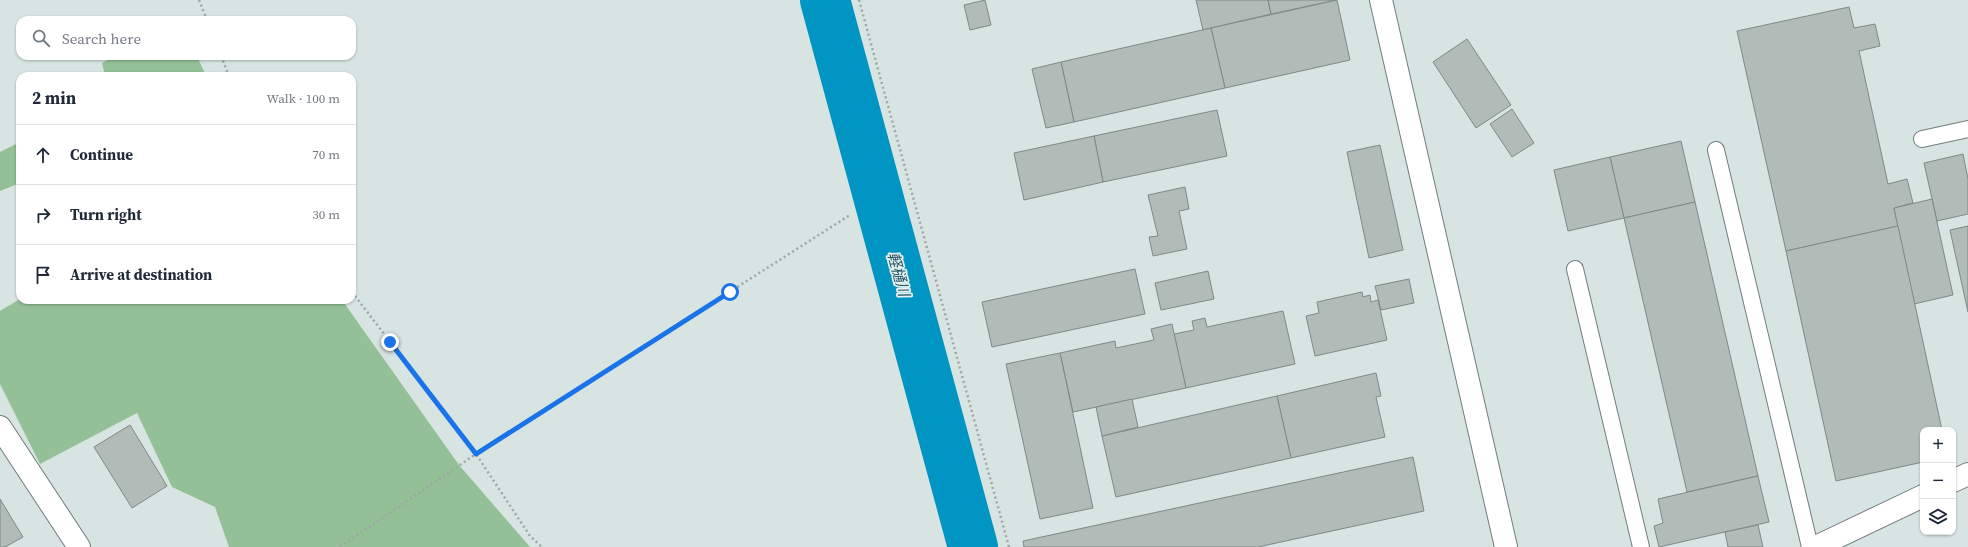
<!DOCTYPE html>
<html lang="en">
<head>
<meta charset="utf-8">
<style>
  body { margin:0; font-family:"Source Serif 4","Noto Sans JP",serif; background:#f2f2f3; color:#1f2937 }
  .controls { position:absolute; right:12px; bottom:12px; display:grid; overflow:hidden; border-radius:8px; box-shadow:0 1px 3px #0004 }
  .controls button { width:36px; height:36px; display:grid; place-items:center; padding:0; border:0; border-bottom:1px solid #e0e1e3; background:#fff; color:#1f2937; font:20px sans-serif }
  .stop { position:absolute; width:12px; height:12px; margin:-9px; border:3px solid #1a73e8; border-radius:50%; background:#fff }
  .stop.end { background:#1a73e8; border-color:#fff; box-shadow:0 1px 4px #0008 }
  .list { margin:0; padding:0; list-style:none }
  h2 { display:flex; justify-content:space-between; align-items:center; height:52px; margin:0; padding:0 16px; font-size:17px }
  h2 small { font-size:13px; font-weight:400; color:#747a83 }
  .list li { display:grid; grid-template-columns:26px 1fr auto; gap:12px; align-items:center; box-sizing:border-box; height:60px; padding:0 16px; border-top:1px solid #e0e1e3 }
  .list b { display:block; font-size:15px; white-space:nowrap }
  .list em { font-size:13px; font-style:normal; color:#747a83 }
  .icon { flex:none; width:22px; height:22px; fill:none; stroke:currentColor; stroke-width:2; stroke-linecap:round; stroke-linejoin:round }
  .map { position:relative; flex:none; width:1968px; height:547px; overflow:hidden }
  .search { position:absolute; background:#fff; box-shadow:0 1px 3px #0004; left:16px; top:16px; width:340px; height:44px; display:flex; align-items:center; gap:10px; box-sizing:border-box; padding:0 14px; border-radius:12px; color:#747a83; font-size:15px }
  .panel { position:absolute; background:#fff; box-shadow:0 1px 3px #0004; left:16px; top:72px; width:340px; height:232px; border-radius:12px }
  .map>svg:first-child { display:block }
</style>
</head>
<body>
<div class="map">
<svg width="1968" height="547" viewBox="0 0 1968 547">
  <rect width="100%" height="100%" fill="#d8e4e2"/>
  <!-- green -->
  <g fill="#93c097">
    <polygon points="115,56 197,56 206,76 105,76 102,63"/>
    <polygon points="20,142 20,183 0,191 0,152"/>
    <polygon points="20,299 342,300 459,465 530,547 229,547 215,507 172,487 137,413 40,464 0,384 0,311"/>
  </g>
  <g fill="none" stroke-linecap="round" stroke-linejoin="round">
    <!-- river -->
    <polyline stroke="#0095c3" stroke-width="50" points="825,0 973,547"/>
  </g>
  <!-- building -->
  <g fill="#b1bbb7" stroke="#7f8985">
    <polygon points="985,0 991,25 970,30 964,5"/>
    <polygon points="1196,0 1268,0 1271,14 1203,30"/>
    <polygon points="1268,0 1337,0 1271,14"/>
    <polygon points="1337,0 1350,60 1225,88 1211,28"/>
    <polygon points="1849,7 1854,28 1875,24 1880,46 1859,51 1888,184 1907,179 1913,203 1894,208 1898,226 1786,251 1737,31"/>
    <polygon points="1211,28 1225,88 1074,122 1061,62"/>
    <polygon points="1467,39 1511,105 1476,128 1433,62"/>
    <polygon points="1061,62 1074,122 1046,128 1032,69"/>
    <polygon points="1512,109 1534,143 1512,157 1490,124"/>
    <polygon points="1217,110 1227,156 1103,182 1094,136"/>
    <polygon points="1094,136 1103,182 1024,200 1014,153"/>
    <polygon points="1681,141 1695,202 1624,218 1610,157"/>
    <polygon points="1380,145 1403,250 1369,258 1347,152"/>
    <polygon points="1963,154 1968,179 1968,214 1937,221 1924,163"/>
    <polygon points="1610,157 1624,218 1568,231 1554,170"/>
    <polygon points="1185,187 1189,209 1179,211 1187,249 1153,256 1149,237 1158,236 1148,195"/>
    <polygon points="1932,199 1953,295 1914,304 1894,208"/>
    <polygon points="1695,202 1758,476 1687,492 1624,218"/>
    <polygon points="1898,226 1942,430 1923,430 1923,462 1836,481 1786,251"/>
    <polygon points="1968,226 1968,312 1950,230"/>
    <polygon points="1135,269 1145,314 992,347 982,302"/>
    <polygon points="1208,271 1214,299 1161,310 1155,283"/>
    <polygon points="1409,279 1414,303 1381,310 1375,286"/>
    <polygon points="1362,292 1363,297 1370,295 1371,302 1378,300 1387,340 1315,356 1306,316 1319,313 1317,302"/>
    <polygon points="1283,311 1295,364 1186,388 1174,334 1194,330 1192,321 1205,318 1207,327"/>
    <polygon points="1172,324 1186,388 1073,412 1060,353 1115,341 1116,348 1154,340 1151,329"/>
    <polygon points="1060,353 1093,508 1040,519 1006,364"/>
    <polygon points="1376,373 1381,396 1376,397 1385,437 1291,458 1277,396"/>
    <polygon points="1277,396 1291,458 1116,497 1102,436"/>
    <polygon points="1132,399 1138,427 1102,436 1096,407"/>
    <polygon points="130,425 167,486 132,508 94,447"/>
    <polygon points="1413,457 1424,511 1258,547 1024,547 1023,541"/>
    <polygon points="1758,476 1769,522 1659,547 1654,526 1663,523 1658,499"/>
    <polygon points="0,499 23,537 5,547 0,547"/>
    <polygon points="1758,525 1763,547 1728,547 1725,532"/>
  </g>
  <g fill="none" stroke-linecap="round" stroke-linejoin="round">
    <defs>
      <g id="service">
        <polyline points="1922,139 1968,129"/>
        <polyline points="1716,150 1810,547"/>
        <polyline points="1575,269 1641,547"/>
      </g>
      <polyline id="minor" points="0,427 79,547"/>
      <g id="tertiary">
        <polyline points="1381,0 1506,547"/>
        <polyline points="1953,481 1968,474"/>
        <polyline points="1816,547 1923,496"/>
      </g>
    </defs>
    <!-- service casing -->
    <use href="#service" stroke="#727d7b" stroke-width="18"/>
    <!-- minor casing -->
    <use href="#minor" stroke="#727d7b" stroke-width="24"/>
    <!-- tertiary casing -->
    <use href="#tertiary" stroke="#727d7b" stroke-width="24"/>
    <!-- path -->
    <g stroke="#9da7a5" stroke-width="2.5" stroke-dasharray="2 3" stroke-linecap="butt">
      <polyline points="199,0 207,20"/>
      <polyline points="859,0 1009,547"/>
      <polyline points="221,56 229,76"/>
      <polyline points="352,292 476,454 530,536 542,547"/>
      <polyline points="340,547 476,454 850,215"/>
    </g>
    <!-- service -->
    <use href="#service" stroke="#fff" stroke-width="16"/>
    <!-- minor -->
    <use href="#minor" stroke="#fff" stroke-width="22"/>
    <!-- tertiary -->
    <use href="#tertiary" stroke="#fff" stroke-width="22"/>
  </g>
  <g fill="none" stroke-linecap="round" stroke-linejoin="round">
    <!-- route -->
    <polyline stroke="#1a73e8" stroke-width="5" points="390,342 476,454 730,292"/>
  </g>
  <g text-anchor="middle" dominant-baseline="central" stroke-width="3.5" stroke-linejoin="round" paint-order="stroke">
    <!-- water labels -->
    <g font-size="15" font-style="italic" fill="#225266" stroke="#e5f1ef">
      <text transform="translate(899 274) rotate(75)">軽樋川</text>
    </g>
  </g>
</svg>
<div class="controls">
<button>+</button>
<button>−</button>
<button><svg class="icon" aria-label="layers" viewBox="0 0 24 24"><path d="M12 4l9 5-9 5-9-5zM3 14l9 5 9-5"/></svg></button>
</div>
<div class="stop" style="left:730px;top:292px"></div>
<div class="stop end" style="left:390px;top:342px"></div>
<div class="search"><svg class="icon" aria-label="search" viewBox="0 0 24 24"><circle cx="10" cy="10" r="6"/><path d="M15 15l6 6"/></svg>Search here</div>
<section class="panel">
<h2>2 min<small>Walk · 100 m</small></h2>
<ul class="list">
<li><svg class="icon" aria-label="ahead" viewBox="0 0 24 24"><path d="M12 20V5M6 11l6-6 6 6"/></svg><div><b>Continue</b></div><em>70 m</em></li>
<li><svg class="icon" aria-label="right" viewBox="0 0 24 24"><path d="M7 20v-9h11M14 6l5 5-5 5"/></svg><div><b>Turn right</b></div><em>30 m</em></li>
<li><svg class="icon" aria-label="arrive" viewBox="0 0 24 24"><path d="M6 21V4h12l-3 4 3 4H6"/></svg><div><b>Arrive at destination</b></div></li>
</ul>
</section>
</div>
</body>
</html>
